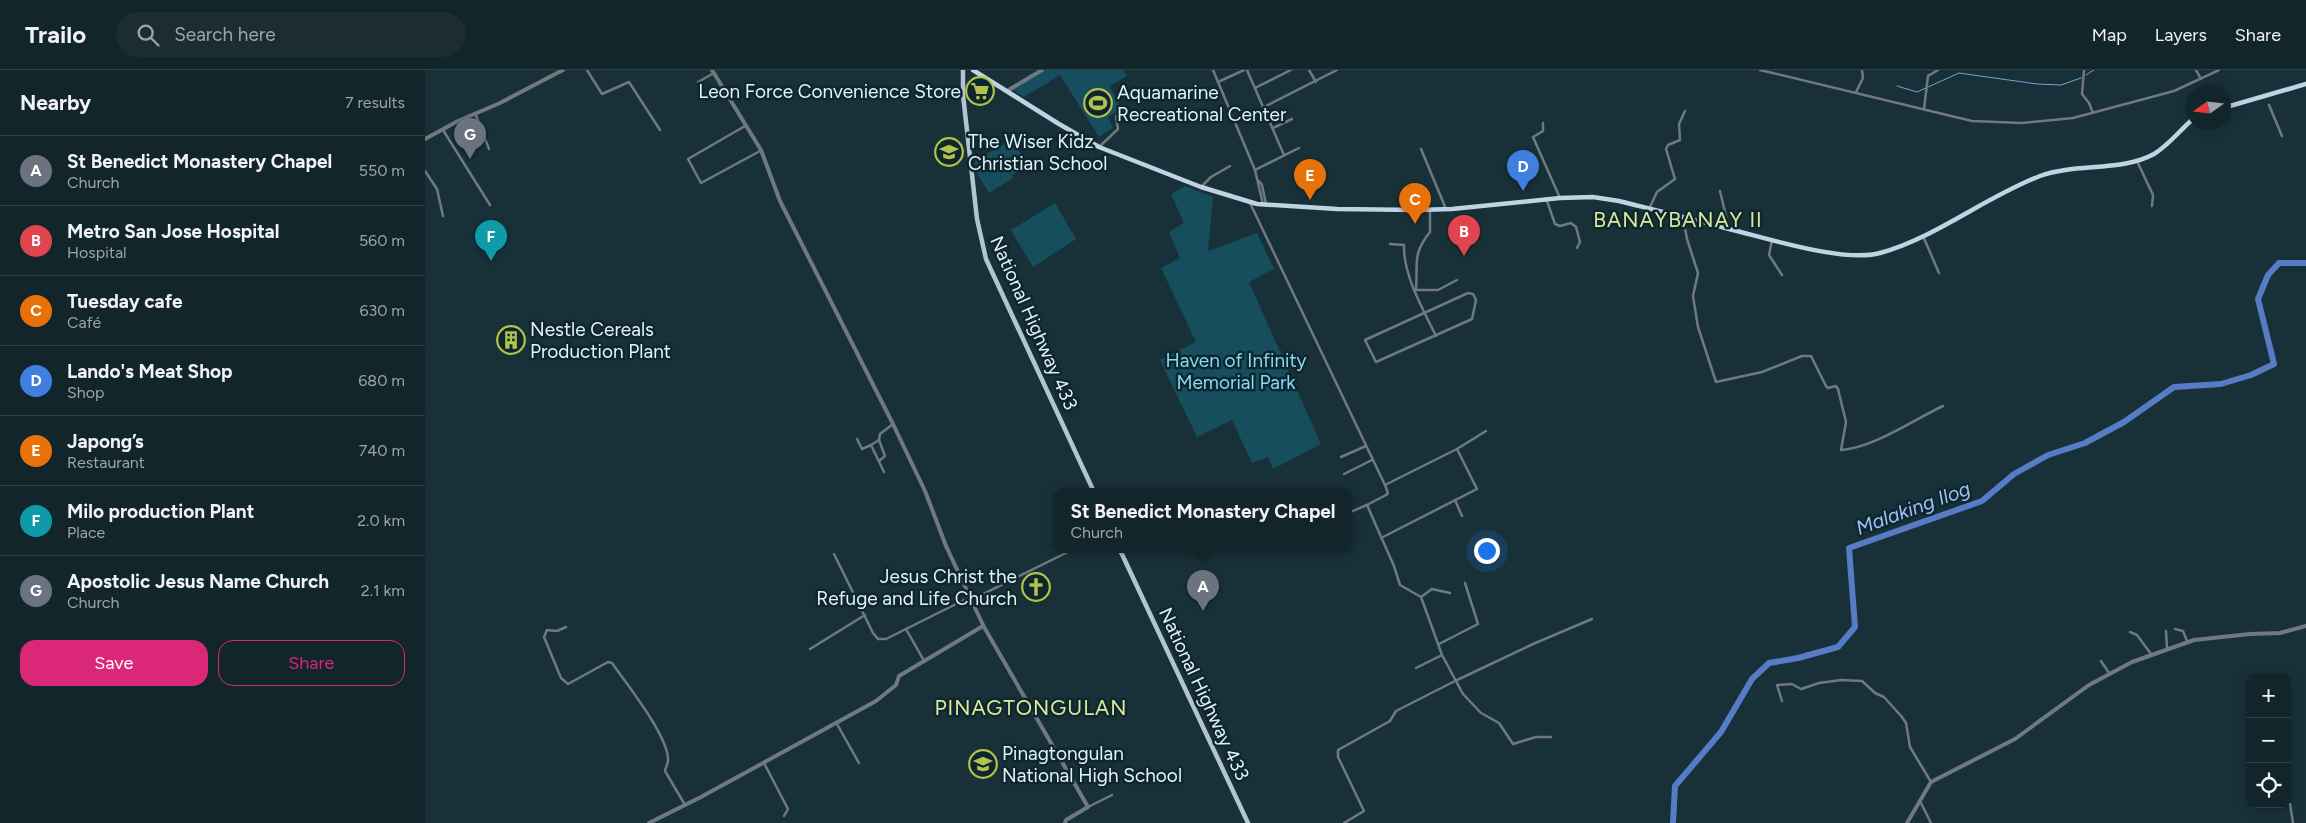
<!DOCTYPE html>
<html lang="en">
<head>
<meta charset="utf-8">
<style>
  body { margin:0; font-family:Figtree,sans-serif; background:#1b2d33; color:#f1f3f6 }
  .controls { position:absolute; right:15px; bottom:15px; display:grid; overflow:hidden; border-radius:10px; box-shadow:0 2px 12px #0003 }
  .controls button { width:45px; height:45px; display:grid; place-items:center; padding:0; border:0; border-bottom:1px solid #314247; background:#12252b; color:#f1f3f6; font:25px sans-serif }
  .compass { position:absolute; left:1761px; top:15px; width:45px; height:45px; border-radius:50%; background:#12252b; box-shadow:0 2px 12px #0003; rotate:256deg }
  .you { position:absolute; left:1061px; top:480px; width:18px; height:18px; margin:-12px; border:4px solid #fff; border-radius:50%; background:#1a73e8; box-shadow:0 0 0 8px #1a73e833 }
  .badge { display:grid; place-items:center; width:32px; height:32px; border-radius:50%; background:#db2777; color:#fff; font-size:16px; font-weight:700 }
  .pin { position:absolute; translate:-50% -41px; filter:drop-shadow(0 1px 2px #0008) }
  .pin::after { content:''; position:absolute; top:26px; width:18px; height:15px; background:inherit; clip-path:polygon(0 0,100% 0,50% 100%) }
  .popup { position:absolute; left:629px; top:418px; width:298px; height:65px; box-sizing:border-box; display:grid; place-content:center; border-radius:10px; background:#12252b; filter:drop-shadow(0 1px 4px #0005); font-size:16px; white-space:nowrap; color:#9ca5a9 }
  .popup b { font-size:19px; color:#f1f3f6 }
  .popup::after { content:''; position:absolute; left:50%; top:100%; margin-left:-10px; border:10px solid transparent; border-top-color:#12252b }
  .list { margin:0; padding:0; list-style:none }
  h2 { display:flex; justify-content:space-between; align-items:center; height:65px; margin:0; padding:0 20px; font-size:21px }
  h2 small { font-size:16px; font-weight:400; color:#9ca5a9 }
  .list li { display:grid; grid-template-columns:32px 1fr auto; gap:15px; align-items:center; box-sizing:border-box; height:70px; padding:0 20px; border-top:1px solid #314247 }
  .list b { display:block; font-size:19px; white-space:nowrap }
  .list p { margin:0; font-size:16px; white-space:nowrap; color:#9ca5a9 }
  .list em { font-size:16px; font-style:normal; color:#9ca5a9 }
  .actions { display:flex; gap:10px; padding:15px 20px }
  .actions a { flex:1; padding:11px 0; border:1px solid #db2777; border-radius:15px; text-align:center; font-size:18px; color:#db2777 }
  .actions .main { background:#db2777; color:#fff }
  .icon { flex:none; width:28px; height:28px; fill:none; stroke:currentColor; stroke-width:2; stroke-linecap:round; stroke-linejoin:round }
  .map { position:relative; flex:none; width:1881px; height:753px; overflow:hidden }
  header { display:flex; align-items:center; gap:30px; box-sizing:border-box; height:70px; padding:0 25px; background:#12252b; border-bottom:1px solid #314247 }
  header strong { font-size:24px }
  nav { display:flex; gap:28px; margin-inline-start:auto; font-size:18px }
  .search { width:350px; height:45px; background:#1b2d33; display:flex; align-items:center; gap:12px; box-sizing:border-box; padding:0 18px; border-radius:28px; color:#9ca5a9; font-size:19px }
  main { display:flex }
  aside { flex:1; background:#12252b }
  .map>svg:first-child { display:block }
</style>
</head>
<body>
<header>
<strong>Trailo</strong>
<div class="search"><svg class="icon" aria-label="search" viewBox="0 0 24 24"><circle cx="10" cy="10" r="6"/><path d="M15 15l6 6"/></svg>Search here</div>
<nav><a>Map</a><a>Layers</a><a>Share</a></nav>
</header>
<main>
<aside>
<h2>Nearby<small>7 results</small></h2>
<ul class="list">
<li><span class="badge" style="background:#6b7280">A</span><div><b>St Benedict Monastery Chapel</b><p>Church</p></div><em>550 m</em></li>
<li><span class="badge" style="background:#e0444e">B</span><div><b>Metro San Jose Hospital</b><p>Hospital</p></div><em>560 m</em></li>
<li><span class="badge" style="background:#e8710a">C</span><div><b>Tuesday cafe</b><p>Café</p></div><em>630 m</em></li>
<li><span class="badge" style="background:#3f7fe0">D</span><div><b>Lando's Meat Shop</b><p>Shop</p></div><em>680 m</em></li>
<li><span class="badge" style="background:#e8710a">E</span><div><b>Japong’s</b><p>Restaurant</p></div><em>740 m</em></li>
<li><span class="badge" style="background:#0f9aa8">F</span><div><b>Milo production Plant</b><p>Place</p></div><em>2.0 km</em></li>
<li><span class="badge" style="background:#6b7280">G</span><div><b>Apostolic Jesus Name Church</b><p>Church</p></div><em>2.1 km</em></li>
</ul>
<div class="actions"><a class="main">Save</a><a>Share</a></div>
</aside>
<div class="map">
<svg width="1881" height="753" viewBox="0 0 1881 753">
  <rect width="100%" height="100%" fill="#183139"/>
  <!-- green -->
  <g fill="#174e5e">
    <polygon points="620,0 698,0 702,6 685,16 696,40 683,47 688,58 674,67 635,5 599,27 587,19"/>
    <polygon points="587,69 603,96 587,105 588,108 564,123 551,102 550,91"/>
    <polygon points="760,116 788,127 783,181 832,163 849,199 824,212 896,374 848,399 843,387 827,393 807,350 772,367 735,290 771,272 736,198 755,188 744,162 759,153 746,124"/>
    <polygon points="630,133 651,169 608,197 586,160"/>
  </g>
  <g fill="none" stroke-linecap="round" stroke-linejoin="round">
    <!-- stream -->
    <g stroke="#819fd3" stroke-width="1">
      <polyline points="1661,5 1669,0"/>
      <polyline points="1472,16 1492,22 1534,3 1612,14 1636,15 1656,8"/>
    </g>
    <!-- river -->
    <polyline stroke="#577bc4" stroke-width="6" points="1248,753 1250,716 1296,662 1327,609 1344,593 1373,588 1413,577 1430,557 1424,478 1557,431 1589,404 1623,385 1660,373 1699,352 1749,317 1796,314 1826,305 1849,294 1833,229 1843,205 1854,193 1881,193"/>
    <!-- minor -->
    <g stroke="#707980" stroke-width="2.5">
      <polyline points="162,0 177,24 204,12 235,60"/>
      <polyline points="788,0 830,100 838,134"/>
      <polyline points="822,0 859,85"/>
      <polyline points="884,0 891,12"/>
      <polyline points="1335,0 1547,51 1597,53 1648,48 1749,21 1794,0"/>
      <polyline points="1659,0 1657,24 1664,33 1668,43"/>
      <polyline points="1771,0 1776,9"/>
      <polyline points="273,12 289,3"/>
      <polyline points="793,12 819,0"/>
      <polyline points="830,18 866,0"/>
      <polyline points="1431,22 1438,8 1437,0"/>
      <polyline points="1844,35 1857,66"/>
      <polyline points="839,37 912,0"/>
      <polyline points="1499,39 1503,6 1513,0"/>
      <polyline points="50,43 64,79"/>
      <polyline points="1118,53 1118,61 1108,67 1135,128"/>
      <polyline points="320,56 263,89 276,113 335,81"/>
      <polyline points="848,58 867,49"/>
      <polyline points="18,60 65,135"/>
      <polyline points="674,77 693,59 691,46 701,41"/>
      <polyline points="996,79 1021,139"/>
      <polyline points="1712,91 1728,125 1727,136"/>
      <polyline points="830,100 874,78"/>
      <polyline points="0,101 12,119 18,146"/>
      <polyline points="834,111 837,115 841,134"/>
      <polyline points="776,117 786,107 805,96"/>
      <polyline points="1295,121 1304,159"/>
      <polyline points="1121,128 1130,154 1135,156 1146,153 1151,157 1155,172 1152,178"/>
      <polyline points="825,133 960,415 1032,379 1052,419 956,468"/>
      <polyline points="1224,139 1232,122 1250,109 1241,79 1243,75 1255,70 1254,54 1260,41"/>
      <path d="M 1258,148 L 1262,169 L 1273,203 L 1268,226 L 1273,257 L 1291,312 L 1337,302 L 1377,286 L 1386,286 L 1401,316 L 1403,318 L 1411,316 L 1413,319 L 1421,352 L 1416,380 C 1448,378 1488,350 1518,336"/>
      <polyline points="1498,166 1514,203"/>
      <polyline points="1347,170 1344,185 1357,205"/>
      <path d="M 965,174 L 979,175 C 978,205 998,239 1011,266"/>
      <path d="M 991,219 C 993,193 987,184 1005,162 L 1005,139"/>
      <polyline points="991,220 1013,220 1032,210"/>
      <polygon points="1043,223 1048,224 1051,230 1047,249 951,292 940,270"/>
      <polyline points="432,369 437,379 446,375"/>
      <polyline points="454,370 446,375 459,402"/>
      <polyline points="1032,379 1061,361"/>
      <polyline points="916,387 941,376"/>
      <polyline points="454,391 460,386 454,370 455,364 468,354"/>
      <polyline points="919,404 947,390"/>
      <polyline points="960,415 963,423 961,425 942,435 969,496 975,515 996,527 1017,585 1038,624 1056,643 1074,653 1088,674 1111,667 1126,667"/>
      <polyline points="1030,430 1037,446"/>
      <polyline points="923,443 942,435"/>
      <polyline points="409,484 448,563 453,569 461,569 545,527"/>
      <polyline points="996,527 1007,519 1025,523"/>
      <polyline points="546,530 647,480"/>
      <path d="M 141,557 L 132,561 L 122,560 L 119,567 L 136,608 L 143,614 L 183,592 L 187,593 C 201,613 244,667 243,690 C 243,694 241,696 240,701 L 260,735"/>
      <polyline points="481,559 498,589"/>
      <polyline points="1750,559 1758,561 1762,571"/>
      <polyline points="1741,561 1742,578"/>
      <polyline points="1705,562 1712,565 1726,584"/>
      <polyline points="1014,574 1053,554 1040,513"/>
      <polyline points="385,579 440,545"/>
      <polyline points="1676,591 1684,603"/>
      <polyline points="991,598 1017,585"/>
      <polyline points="1357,631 1352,615 1367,614 1376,619 1394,613 1416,610 1437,611 1450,623 1459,627 1477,647 1481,653 1485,677 1506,712"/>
      <polyline points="412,654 434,693"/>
      <polyline points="339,693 363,739 359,746"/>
      <polyline points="1495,731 1506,753"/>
      <polyline points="1865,734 1868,753"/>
      <polyline points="663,737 687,725"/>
      <polyline points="919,753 939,741 913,687 913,680 965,651 971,641 1030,611 1108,574 1167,549"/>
    </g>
    <!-- tertiary -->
    <g stroke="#707980" stroke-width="4">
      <polyline points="287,0 336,80 355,131 468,354 500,421 521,476 559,557 663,737 641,750 640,753"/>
      <polyline points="582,21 617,0"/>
      <polyline points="0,69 33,51 75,33 138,0"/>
      <polyline points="224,753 276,727 451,631 471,615 474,606 558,556"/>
      <polyline points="1482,753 1506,712 1590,669 1664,615 1707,592 1769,570 1825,564 1855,563 1881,556"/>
    </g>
    <!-- primary -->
    <g stroke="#b2c4d3" stroke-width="4.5">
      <polyline points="538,0 538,25 552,149 561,189 669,422"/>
      <polyline points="695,480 823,753"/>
    </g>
    <!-- trunk -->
    <g stroke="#bfd3e4" stroke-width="4.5">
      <path d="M 548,0 L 634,54 L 674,77 L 776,117 L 832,134 L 912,139 L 992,140 L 1027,139 L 1135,128 L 1168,127 L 1194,131 C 1230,140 1267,149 1304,159 C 1341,168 1419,193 1455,183 C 1512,167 1560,127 1615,106 C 1651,93 1696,102 1729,84 C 1744,75 1755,60 1768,49"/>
      <polyline points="1798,38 1881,14"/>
    </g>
  </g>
  <!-- icons -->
  <defs>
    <symbol id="supermarket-ring" viewBox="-11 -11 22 22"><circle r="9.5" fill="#0e272f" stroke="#b3c24b" stroke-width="1.5"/><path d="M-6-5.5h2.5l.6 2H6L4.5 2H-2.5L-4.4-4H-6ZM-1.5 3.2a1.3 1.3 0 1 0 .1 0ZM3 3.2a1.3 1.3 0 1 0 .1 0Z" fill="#b3c24b"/></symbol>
    <symbol id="stadium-ring" viewBox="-11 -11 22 22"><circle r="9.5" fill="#0e272f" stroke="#b3c24b" stroke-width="1.5"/><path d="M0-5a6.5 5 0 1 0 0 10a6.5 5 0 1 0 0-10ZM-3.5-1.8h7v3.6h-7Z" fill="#b3c24b"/></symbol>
    <symbol id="school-ring" viewBox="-11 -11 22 22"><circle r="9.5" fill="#0e272f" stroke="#b3c24b" stroke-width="1.5"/><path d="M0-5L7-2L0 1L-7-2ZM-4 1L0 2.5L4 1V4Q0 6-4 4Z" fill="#b3c24b"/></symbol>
    <symbol id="building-ring" viewBox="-11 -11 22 22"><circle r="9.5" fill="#0e272f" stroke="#b3c24b" stroke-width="1.5"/><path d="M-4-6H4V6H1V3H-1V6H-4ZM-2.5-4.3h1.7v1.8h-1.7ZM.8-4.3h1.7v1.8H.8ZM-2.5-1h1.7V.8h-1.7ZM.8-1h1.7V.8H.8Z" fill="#b3c24b"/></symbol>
    <symbol id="church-ring" viewBox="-11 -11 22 22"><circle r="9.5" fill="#0e272f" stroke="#b3c24b" stroke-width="1.5"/><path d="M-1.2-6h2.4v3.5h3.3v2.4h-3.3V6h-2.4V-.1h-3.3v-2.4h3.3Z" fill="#b3c24b"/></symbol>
  </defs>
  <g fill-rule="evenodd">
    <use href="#supermarket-ring" x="539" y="5" width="32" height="32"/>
    <use href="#stadium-ring" x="657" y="17" width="32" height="32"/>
    <use href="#school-ring" x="508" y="66" width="32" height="32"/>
    <use href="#building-ring" x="70" y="254" width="32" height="32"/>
    <use href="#church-ring" x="595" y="501" width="32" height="32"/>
    <use href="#school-ring" x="542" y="678" width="32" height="32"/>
  </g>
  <g text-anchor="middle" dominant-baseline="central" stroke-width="5" stroke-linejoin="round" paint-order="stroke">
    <!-- poi labels -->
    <g font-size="19" fill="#e3f2f7" stroke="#0e272f" text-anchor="start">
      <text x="536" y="21" text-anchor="end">Leon Force Convenience Store</text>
      <text x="692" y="22">Aquamarine<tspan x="692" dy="22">Recreational Center</tspan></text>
      <text x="543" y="71">The Wiser Kidz<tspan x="543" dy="22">Christian School</tspan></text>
      <text x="105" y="259">Nestle Cereals<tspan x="105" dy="22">Production Plant</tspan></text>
      <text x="592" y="506" text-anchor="end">Jesus Christ the<tspan x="592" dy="22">Refuge and Life Church</tspan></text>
      <text x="577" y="683">Pinagtongulan<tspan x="577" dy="22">National High School</tspan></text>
    </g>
    <!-- street labels -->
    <g font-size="19" fill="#e3f2f7" stroke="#0e272f">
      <text transform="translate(609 253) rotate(66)">National Highway 433</text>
      <text transform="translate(779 624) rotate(65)">National Highway 433</text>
    </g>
    <!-- park labels -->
    <g font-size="19" fill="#87daf6" stroke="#0e272f">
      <text x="811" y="290">Haven of Infinity<tspan x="811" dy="22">Memorial Park</tspan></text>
    </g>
    <!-- water labels -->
    <g font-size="20" font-style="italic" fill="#a1bff9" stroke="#0e272f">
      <text transform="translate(1488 438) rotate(-20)">Malaking Ilog</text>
    </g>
    <!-- quarter labels -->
    <g font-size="21" letter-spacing="1" fill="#dce99c" stroke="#0e272f">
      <text x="1253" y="149">BANAYBANAY II</text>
      <text x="606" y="637">PINAGTONGULAN</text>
    </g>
  </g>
</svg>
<div class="controls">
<button>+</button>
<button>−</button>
<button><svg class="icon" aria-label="locate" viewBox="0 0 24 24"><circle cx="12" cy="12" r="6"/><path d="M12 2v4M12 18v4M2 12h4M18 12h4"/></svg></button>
</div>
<svg class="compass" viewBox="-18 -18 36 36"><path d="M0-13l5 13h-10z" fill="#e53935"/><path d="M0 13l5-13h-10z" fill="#9ca5a9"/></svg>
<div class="you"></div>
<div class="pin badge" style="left:778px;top:541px;background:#6b7280">A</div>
<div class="popup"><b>St Benedict Monastery Chapel</b>Church</div>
<div class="pin badge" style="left:1039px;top:186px;background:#e0444e">B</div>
<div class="pin badge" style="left:990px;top:154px;background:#e8710a">C</div>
<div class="pin badge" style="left:1098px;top:121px;background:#3f7fe0">D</div>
<div class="pin badge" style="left:885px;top:130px;background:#e8710a">E</div>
<div class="pin badge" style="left:66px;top:191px;background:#0f9aa8">F</div>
<div class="pin badge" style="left:45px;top:89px;background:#6b7280">G</div>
</div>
</main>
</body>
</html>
